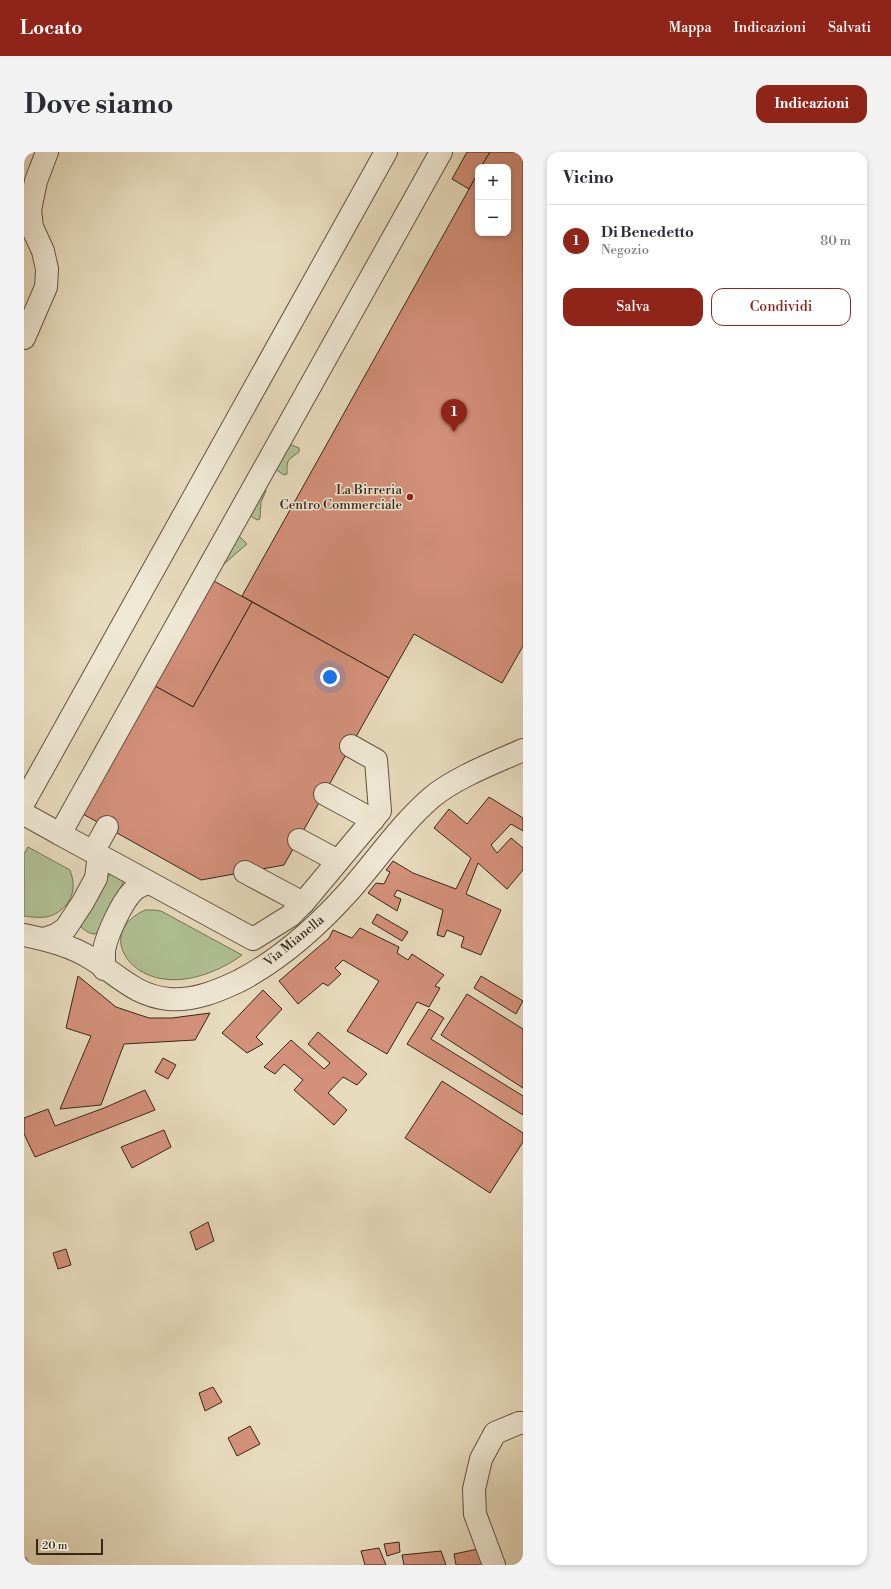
<!DOCTYPE html>
<html lang="it">
<head>
<meta charset="utf-8">
<style>
  body { margin:0; font-family:"Libre Bodoni",serif; background:#f2f2f3; color:#2b2b33 }
  .controls { position:absolute; right:12px; top:12px; display:grid; overflow:hidden; border-radius:8px; box-shadow:0 2px 6px #0003 }
  .controls button { width:36px; height:36px; display:grid; place-items:center; padding:0; border:0; border-bottom:1px solid #e1e1e2; background:#fff; color:#2b2b33; font:20px sans-serif }
  .scale { position:absolute; left:12px; bottom:10px; width:67px; box-sizing:border-box; padding-left:4px; border:2px solid #362617; border-top:0; font-size:11px; line-height:14px; white-space:nowrap; color:#362617; -webkit-text-stroke:3px #efe8d4; paint-order:stroke }
  .you { position:absolute; left:306px; top:525px; width:14px; height:14px; margin:-10px; border:3px solid #fff; border-radius:50%; background:#1a73e8; box-shadow:0 0 0 6px #1a73e833 }
  .badge { display:grid; place-items:center; width:26px; height:26px; border-radius:50%; background:#8f2418; color:#fff; font-size:13px; font-weight:700 }
  .pin { position:absolute; translate:-50% -33px; filter:drop-shadow(0 1px 2px #0008) }
  .pin::after { content:''; position:absolute; top:21px; width:14px; height:12px; background:inherit; clip-path:polygon(0 0,100% 0,50% 100%) }
  .list { margin:0; padding:0; list-style:none }
  h2 { display:flex; justify-content:space-between; align-items:center; height:52px; margin:0; padding:0 16px; font-size:17px }
  h2 small { font-size:13px; font-weight:400; color:#7c7c81 }
  .list li { display:grid; grid-template-columns:26px 1fr auto; gap:12px; align-items:center; box-sizing:border-box; height:72px; padding:0 16px; border-top:1px solid #e1e1e2 }
  .list b { display:block; font-size:15px; white-space:nowrap }
  .list p { margin:0; font-size:13px; white-space:nowrap; color:#7c7c81 }
  .list em { font-size:13px; font-style:normal; color:#7c7c81 }
  .actions { display:flex; gap:8px; padding:12px 16px }
  .actions a { flex:1; padding:9px 0; border:1px solid #8f2418; border-radius:12px; text-align:center; font-size:14px; color:#8f2418 }
  .actions .main { background:#8f2418; color:#fff }
  .map { position:relative; flex:none; width:499px; height:1413px; overflow:hidden; border-radius:12px }
  header { display:flex; align-items:center; gap:24px; box-sizing:border-box; height:56px; padding:0 20px; background:#8f2418; color:#fff }
  header strong { font-size:19px }
  nav { display:flex; gap:22px; margin-inline-start:auto; font-size:14px }
  .intro { display:flex; align-items:center; justify-content:space-between; box-sizing:border-box; height:96px; padding:0 24px }
  h1 { margin:0; font-size:28px }
  .button { padding:10px 18px; border-radius:12px; background:#8f2418; color:#fff; font-size:14px; font-weight:700 }
  main { display:flex; gap:24px; padding:0 24px }
  aside { flex:1; background:#fff; border-radius:12px; box-shadow:0 2px 6px #0003 }
  .map>svg:first-child { display:block }
</style>
</head>
<body>
<header>
<strong>Locato</strong>
<nav><a>Mappa</a><a>Indicazioni</a><a>Salvati</a></nav>
</header>
<div class="intro"><h1>Dove siamo</h1><a class="button">Indicazioni</a></div>
<main>
<div class="map">
<svg width="499" height="1413" viewBox="0 0 499 1413">
  <rect width="100%" height="100%" fill="#e7dbbd"/>
  <filter id="stains"><feTurbulence type="fractalNoise" baseFrequency=".005" numOctaves="4"/><feColorMatrix values="0 0 0 0 .2 0 0 0 0 .09 0 0 0 0 .02 0 0 0 .5 -.17"/></filter>
  <radialGradient id="worn" r=".72"><stop offset=".6" stop-color="#630" stop-opacity="0"/><stop offset="1" stop-color="#630" stop-opacity=".3"/></radialGradient>
  <!-- green -->
  <g fill="#b0c195" stroke="#737456">
    <path d="M 265,292 L 275,296 L 275,300 C 263,309 263,307 263,322 L 260,323 L 251,317 Z"/>
    <polygon points="241,337 242,339 237,350 236,367 233,368 225,363"/>
    <polygon points="212,384 215,384 223,392 200,412 198,410"/>
    <path d="M 4,695 L 46,718 C 47,722 49,726 49,730 C 51,747 38,762 22,765 C 15,766 7,765 0,764 L 0,702 Z"/>
    <path d="M 87,721 L 99,728 L 99,731 L 75,778 L 71,782 C 66,782 60,778 57,775 L 58,769 L 85,723 Z"/>
    <path d="M 121,758 L 130,758 L 137,759 L 218,803 C 198,818 166,831 140,827 C 100,822 76,779 121,758 Z"/>
  </g>
  <g fill="none" stroke-linecap="round" stroke-linejoin="round">
    <!-- stream -->
    <polyline stroke="#737e79" stroke-width="7" points="0,1408 2,1413"/>
  </g>
  <!-- building -->
  <g fill="#d3907a" stroke="#362617">
    <polygon points="443,0 466,0 457,15 454,15 454,21 445,37 428,27"/>
    <polygon points="466,0 499,0 499,494 478,531 390,482 365,526 218,444 454,21 454,81 484,81 484,15 457,15"/>
    <polygon points="190,429 228,450 169,555 131,534"/>
    <polygon points="228,450 365,526 260,713 177,728 59,662 131,534 169,555"/>
    <polygon points="465,645 499,666 499,679 487,672 467,693 473,701 487,686 499,696 499,718 483,737 454,711 442,742 477,758 457,803 437,795 440,785 423,778 420,785 413,783 419,758 373,738 370,744 377,747 373,759 344,741 352,731 360,732 366,720 362,718 369,709 389,721 432,737 447,706 410,676 425,657 443,672"/>
    <polygon points="353,762 384,780 378,789 348,771"/>
    <polygon points="336,776 375,795 373,801 384,808 388,802 420,823 411,834 416,836 405,855 393,850 363,902 323,879 355,829 319,808 311,816 317,822 304,834 299,831 274,852 255,829 305,786 309,778 328,786"/>
    <polygon points="54,824 92,855 125,866 148,866 186,861 171,888 100,892 77,953 36,957 67,884 42,876"/>
    <polygon points="457,824 499,849 492,862 450,836"/>
    <polygon points="239,838 258,857 232,885 239,892 223,901 198,881"/>
    <polygon points="443,842 499,877 499,936 417,883"/>
    <polygon points="405,857 420,866 407,887 499,944 499,963 383,892"/>
    <polygon points="294,880 343,922 333,933 319,925 304,941 323,958 310,973 270,938 279,928 260,912 251,922 240,915 267,888 300,917 306,911 284,892"/>
    <polygon points="139,906 152,913 144,927 131,920"/>
    <polygon points="418,929 499,981 499,990 466,1041 381,986"/>
    <polygon points="121,938 131,958 11,1005 0,982 0,966 24,957 31,974 80,956"/>
    <polygon points="140,978 147,995 108,1016 97,995"/>
    <polygon points="184,1070 190,1089 172,1098 166,1080"/>
    <polygon points="42,1097 47,1113 34,1117 29,1101"/>
    <polygon points="189,1235 198,1250 181,1259 175,1241"/>
    <polygon points="226,1274 236,1292 213,1304 204,1286"/>
    <polygon points="375,1390 376,1400 363,1404 360,1392"/>
    <polygon points="355,1396 362,1413 341,1413 337,1399"/>
    <polygon points="454,1397 458,1413 432,1413 430,1402"/>
    <polygon points="417,1399 422,1413 380,1413 378,1403"/>
  </g>
  <g fill="none" stroke-linecap="round" stroke-linejoin="round">
    <defs>
      <g id="minor">
        <polyline points="0,186 22,135 23,117 19,99 8,75 6,58 12,29 23,0"/>
        <polyline points="301,642 349,668"/>
        <polyline points="0,650 362,0"/>
        <polyline points="0,662 36,682 417,0"/>
        <polyline points="36,682 229,787 266,764 280,750 356,659 352,608 327,594"/>
        <polyline points="275,688 314,709"/>
        <polyline points="69,700 83,675"/>
        <polyline points="221,720 279,751"/>
        <path d="M 0,783 C 24,788 48,794 68,807 C 95,824 112,844 145,847 C 170,849 194,839 215,829 C 259,806 295,773 327,737 C 354,706 377,672 407,646 C 430,626 472,610 499,598"/>
        <polyline points="20,787 32,783 42,776 59,750 72,726 75,703"/>
        <path d="M 80,817 C 80,811 80,804 80,798 C 83,782 98,750 109,739 C 114,734 119,733 125,731"/>
        <polyline points="470,1413 451,1362 450,1337 457,1307 471,1281 495,1271 499,1271"/>
      </g>
    </defs>
    <!-- minor casing -->
    <use href="#minor" stroke="#625340" stroke-width="24"/>
    <!-- minor -->
    <use href="#minor" stroke="#efe8d4" stroke-width="22"/>
  </g>
  <!-- markers -->
  <circle fill="#8f2418" stroke="#efe8d4" stroke-width="1.5" cx="386" cy="345" r="4"/>
  <g text-anchor="middle" dominant-baseline="central" stroke-width="3" stroke-linejoin="round" paint-order="stroke">
    <!-- poi labels -->
    <g font-size="13" fill="#362617" stroke="#efe8d4" text-anchor="end">
      <text x="378" y="338">La Birreria<tspan x="378" dy="15">Centro Commerciale</tspan></text>
    </g>
    <!-- street labels -->
    <g font-size="13" fill="#362617" stroke="#efe8d4">
      <text transform="translate(270 789) rotate(-39)">Via Mianella</text>
    </g>
  </g>
  <rect width="100%" height="100%" filter="url(#stains)"/>
  <rect width="100%" height="100%" fill="url(#worn)"/>
</svg>
<div class="controls">
<button>+</button>
<button>−</button>
</div>
<div class="scale">20 m</div>
<div class="you"></div>
<div class="pin badge" style="left:430px;top:280px">1</div>
</div>
<aside>
<h2>Vicino<small></small></h2>
<ul class="list">
<li><span class="badge">1</span><div><b>Di Benedetto</b><p>Negozio</p></div><em>80 m</em></li>
</ul>
<div class="actions"><a class="main">Salva</a><a>Condividi</a></div>
</aside>
</main>
</body>
</html>
